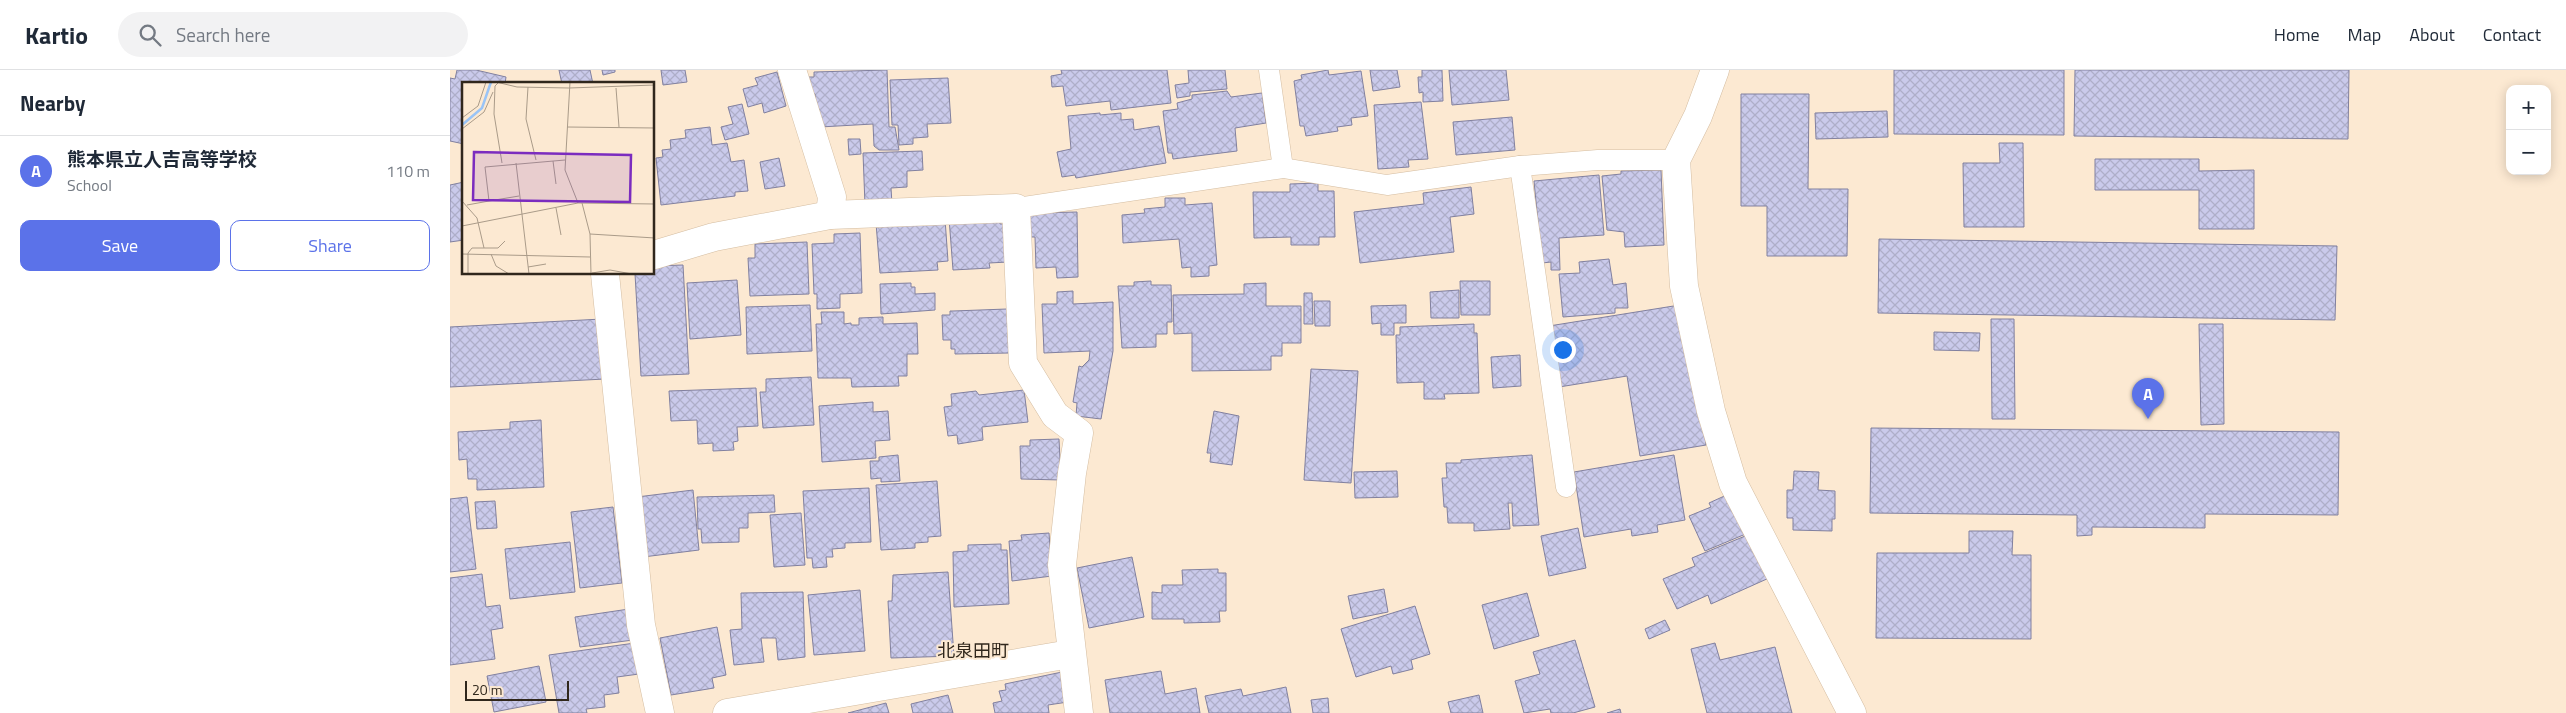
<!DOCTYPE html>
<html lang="en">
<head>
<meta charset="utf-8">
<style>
  body { margin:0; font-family:"Titillium Web","Noto Sans JP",sans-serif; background:#f2f2f3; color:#1f2937 }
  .controls { position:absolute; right:15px; top:15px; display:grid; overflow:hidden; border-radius:10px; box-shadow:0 2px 12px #0003 }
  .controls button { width:45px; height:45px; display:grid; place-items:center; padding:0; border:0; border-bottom:1px solid #e0e1e3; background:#fff; color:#1f2937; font:25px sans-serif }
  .scale { position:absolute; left:15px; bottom:12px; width:104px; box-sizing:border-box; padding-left:5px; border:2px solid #30271c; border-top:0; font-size:14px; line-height:18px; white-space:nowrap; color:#30271c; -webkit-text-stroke:4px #fce9d2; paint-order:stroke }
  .you { position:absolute; left:1112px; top:279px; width:18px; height:18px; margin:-12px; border:4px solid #fff; border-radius:50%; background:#1a73e8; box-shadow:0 0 0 8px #1a73e833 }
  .badge { display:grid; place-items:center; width:32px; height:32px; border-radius:50%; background:#5b72e9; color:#fff; font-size:16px; font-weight:700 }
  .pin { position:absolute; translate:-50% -41px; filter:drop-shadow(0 1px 2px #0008) }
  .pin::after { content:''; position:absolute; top:26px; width:18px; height:15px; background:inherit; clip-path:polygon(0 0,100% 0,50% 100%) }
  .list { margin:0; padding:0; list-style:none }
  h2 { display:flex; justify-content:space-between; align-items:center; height:65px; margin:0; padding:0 20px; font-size:21px }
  h2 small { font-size:16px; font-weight:400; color:#747a83 }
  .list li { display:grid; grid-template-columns:32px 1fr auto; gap:15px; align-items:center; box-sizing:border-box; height:70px; padding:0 20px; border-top:1px solid #e0e1e3 }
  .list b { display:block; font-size:19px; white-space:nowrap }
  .list p { margin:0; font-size:16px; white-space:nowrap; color:#747a83 }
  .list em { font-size:16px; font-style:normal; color:#747a83 }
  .actions { display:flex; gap:10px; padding:15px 20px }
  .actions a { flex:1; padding:11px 0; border:1px solid #5b72e9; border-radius:10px; text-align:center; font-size:18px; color:#5b72e9 }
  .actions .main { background:#5b72e9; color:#fff }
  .icon { flex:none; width:28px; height:28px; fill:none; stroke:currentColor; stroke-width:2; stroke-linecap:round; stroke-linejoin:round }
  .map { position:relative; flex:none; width:2116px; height:643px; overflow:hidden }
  header { display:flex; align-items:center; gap:30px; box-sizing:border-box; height:70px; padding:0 25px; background:#fff; border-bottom:1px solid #e0e1e3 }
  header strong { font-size:24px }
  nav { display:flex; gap:28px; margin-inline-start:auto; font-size:18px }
  .search { width:350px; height:45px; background:#f2f2f3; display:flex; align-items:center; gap:12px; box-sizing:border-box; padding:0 18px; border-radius:28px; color:#747a83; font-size:19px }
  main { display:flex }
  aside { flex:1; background:#fff }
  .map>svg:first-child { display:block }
</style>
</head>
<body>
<header>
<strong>Kartio</strong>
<div class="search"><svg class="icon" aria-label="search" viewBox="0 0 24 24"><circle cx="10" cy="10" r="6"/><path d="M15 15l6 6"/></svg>Search here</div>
<nav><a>Home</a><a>Map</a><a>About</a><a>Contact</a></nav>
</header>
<main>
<aside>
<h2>Nearby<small></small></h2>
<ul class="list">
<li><span class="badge">A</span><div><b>熊本県立人吉高等学校</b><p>School</p></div><em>110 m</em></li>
</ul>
<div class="actions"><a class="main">Save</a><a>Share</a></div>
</aside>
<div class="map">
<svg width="2116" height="643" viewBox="0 0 2116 643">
  <defs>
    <pattern id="building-cross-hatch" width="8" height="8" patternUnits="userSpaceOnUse" patternTransform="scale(1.25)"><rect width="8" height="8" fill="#cacaeb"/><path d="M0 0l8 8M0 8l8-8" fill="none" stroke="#aeaec9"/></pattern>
  </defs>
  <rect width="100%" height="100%" fill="#fce9d2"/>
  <!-- building -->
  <g fill="url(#building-cross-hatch)" stroke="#81809f">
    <polygon points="7,0 26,0 56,7 55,14 14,14 14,74 0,71 0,8 5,9"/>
    <polygon points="109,0 140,0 143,14 112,14"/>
    <polygon points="152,0 165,0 165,2 153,5"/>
    <polygon points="211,0 235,0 237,12 213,15"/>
    <polygon points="437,0 439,57 445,57 449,80 429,80 424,76 423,54 370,57 369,39 366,39 365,24 356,24 356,7 364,7 364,2"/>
    <polygon points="611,0 717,0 721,33 661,40 660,31 616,36 613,16 602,17 601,6 612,4"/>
    <polygon points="738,0 775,0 777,19 740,22 740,26 727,28 725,15 739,13"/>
    <polygon points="878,0 879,5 911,1 918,46 901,48 902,55 887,57 888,61 856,66 854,56 850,56 844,11 852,9 851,5"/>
    <polygon points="920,0 947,0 950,17 923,21"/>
    <polygon points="972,0 992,0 993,31 973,32 973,22 969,23 968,7 972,7"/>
    <polygon points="999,0 1056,0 1059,30 1002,35"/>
    <polygon points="1444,0 1614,0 1614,65 1444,64"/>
    <polygon points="1625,0 1899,0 1898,69 1624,66"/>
    <polygon points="327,2 336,36 314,43 312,33 298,37 293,19 308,15 305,8"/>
    <polygon points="498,8 501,53 477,54 478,67 463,68 463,74 449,75 448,55 442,55 440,10"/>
    <polygon points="777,21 781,27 812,23 816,53 785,58 787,81 723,89 722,83 718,83 713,41 728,39 727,33 742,29 742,25"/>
    <polygon points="1291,24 1359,24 1358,119 1398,119 1397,186 1317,186 1317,136 1291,136"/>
    <polygon points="971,32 978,89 958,90 959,97 928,99 924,35"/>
    <polygon points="292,34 299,64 275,70 271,57 283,54 278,37"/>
    <polygon points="1437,41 1438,67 1366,69 1365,43"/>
    <polygon points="650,43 650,45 671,43 671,50 683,49 684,60 709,56 716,93 626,108 625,105 612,107 607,82 621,79 618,46"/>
    <polygon points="1062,47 1065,80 1006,85 1003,52"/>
    <polygon points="260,57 262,75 277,73 281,92 294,90 298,121 285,122 285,126 211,135 206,88 213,87 212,80 221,79 220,70 236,68 235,60"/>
    <polygon points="398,69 410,69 411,84 399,85"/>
    <polygon points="1549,73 1573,73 1574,157 1514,157 1513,93 1550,93"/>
    <polygon points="472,81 473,100 457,101 457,117 441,118 442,134 415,135 413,83"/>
    <polygon points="329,88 335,116 315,119 310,92"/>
    <polygon points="1645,89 1749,89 1749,101 1804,100 1804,159 1749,159 1749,120 1645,120"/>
    <polygon points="1211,100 1214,175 1175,177 1174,162 1157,160 1152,106 1171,104 1171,101"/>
    <polygon points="1149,105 1154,165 1109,168 1110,200 1101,200 1101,192 1092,193 1084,111"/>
    <polygon points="14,112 14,170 0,172 0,115"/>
    <polygon points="868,113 868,121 884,121 885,167 869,167 869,175 841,175 841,167 804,168 803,122 840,122 840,114"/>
    <polygon points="1021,117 1024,144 1000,147 1004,182 910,193 904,142 974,134 973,123"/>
    <polygon points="715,128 735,128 735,135 762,133 767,195 759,196 759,206 741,207 741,197 732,198 729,169 673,173 672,145 695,143 694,139 715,137"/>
    <polygon points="627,142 628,207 607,208 606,197 586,198 585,167 576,167 575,145 585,143"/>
    <polygon points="499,148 550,148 550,154 556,154 558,192 539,193 540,198 503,200"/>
    <polygon points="495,149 498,191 487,192 488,200 430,203 426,153"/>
    <polygon points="410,163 412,223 390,224 390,238 367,239 367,224 364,224 362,174 384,173 384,164"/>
    <polygon points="1429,169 1887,176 1885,250 1428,243"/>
    <polygon points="357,172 359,224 300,226 298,188 305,188 305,174"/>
    <polygon points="1159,189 1163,215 1176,213 1178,238 1165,238 1165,243 1113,247 1109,204 1130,203 1129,192"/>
    <polygon points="233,195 239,304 191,306 185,204 204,204 204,196"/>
    <polygon points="287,210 291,265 240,269 237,213"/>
    <polygon points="701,211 701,215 721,215 722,252 717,252 717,264 706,264 706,277 672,278 668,216 684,216 684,212"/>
    <polygon points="1010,211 1040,211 1040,245 1011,245"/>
    <polygon points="461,213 461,217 465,217 465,224 485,223 485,240 431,244 430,214"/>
    <polygon points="816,213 816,236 851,236 851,273 832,273 832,286 821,286 821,300 742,301 742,263 724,264 723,225 794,224 794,214"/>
    <polygon points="1009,220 1009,248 981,248 980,222"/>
    <polygon points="623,221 623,234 663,232 663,281 651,349 626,346 627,333 623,332 629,296 632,297 639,290 640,281 594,283 592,234 607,234 607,222"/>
    <polygon points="854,223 862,223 863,254 854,254"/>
    <polygon points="864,231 880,231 880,256 865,256"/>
    <polygon points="1236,234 1256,375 1190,386 1177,306 1109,317 1099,256"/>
    <polygon points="360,235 362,281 297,284 296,237"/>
    <polygon points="956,235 956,253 944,253 944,265 931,265 931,253 922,254 921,236"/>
    <polygon points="557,239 559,283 505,284 505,279 501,279 501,270 493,270 492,245 500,245 500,241 503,241"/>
    <polygon points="371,242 394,242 394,254 401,253 401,255 409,255 409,248 433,247 433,254 467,253 468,284 457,284 457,306 448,306 449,316 402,317 401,308 368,308 366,254 372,254"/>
    <polygon points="152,249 155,309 0,317 0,257"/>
    <polygon points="1541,249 1564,249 1565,349 1542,349"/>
    <polygon points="1024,254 1024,263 1027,263 1029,323 994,324 995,329 974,329 974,312 947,313 946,265 950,265 950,257"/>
    <polygon points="1749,254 1773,254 1774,354 1751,355"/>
    <polygon points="1484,262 1530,263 1529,281 1484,280"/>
    <polygon points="1070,285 1071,316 1043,318 1041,287"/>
    <polygon points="861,299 908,301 901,413 854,410"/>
    <polygon points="361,307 364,355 313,358 310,322 316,322 316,309"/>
    <polygon points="306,318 308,356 287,357 288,371 283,372 284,380 263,381 263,373 248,374 247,350 221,351 219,321"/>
    <polygon points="574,320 578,352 532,357 533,370 508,374 507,365 498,366 494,337 502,336 501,324 526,321 529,325"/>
    <polygon points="423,332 423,342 438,341 440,370 425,371 426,388 372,392 369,336"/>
    <polygon points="764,341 789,346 782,395 760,392 761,383 757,383"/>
    <polygon points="91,350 94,417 27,420 27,409 18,409 17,389 9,390 8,362 60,359 60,352"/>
    <polygon points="1421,358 1889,362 1888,445 1755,444 1755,458 1642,457 1642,465 1627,466 1627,445 1420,443"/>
    <polygon points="609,369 611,410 571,409 570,376 580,376 580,370"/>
    <polygon points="448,385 450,411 431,412 431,408 421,409 420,391 429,391 429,387"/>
    <polygon points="1082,385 1089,455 1063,456 1062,433 1058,433 1060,459 1024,461 1024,453 998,453 997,437 994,437 992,408 997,408 996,393 1011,393 1011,390"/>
    <polygon points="1224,385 1235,450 1207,455 1208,462 1182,466 1181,459 1134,467 1124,402"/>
    <polygon points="947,401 948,427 905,428 904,402"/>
    <polygon points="1344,401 1369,402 1368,420 1385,421 1385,449 1382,449 1382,461 1343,460 1343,448 1337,448 1337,420 1343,420"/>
    <polygon points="487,411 491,466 478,467 478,472 465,473 465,478 431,480 426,415"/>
    <polygon points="419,418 421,472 395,473 395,478 382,479 383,487 376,487 377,497 363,498 362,488 357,488 353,421"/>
    <polygon points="243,420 249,480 193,487 187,427"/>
    <polygon points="1281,423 1298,463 1255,481 1239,446 1261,437 1259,433"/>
    <polygon points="324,425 325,442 298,443 298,458 289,458 289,472 252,473 251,459 248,459 247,427"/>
    <polygon points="17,427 26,499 0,502 0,429"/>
    <polygon points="45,431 47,458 27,459 25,432"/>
    <polygon points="163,437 172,513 130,518 121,442"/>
    <polygon points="351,443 355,495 324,497 320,445"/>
    <polygon points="1128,458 1136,498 1099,506 1091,466"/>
    <polygon points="1519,461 1563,461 1562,485 1581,485 1581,569 1426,568 1427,483 1519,483"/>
    <polygon points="599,463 602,506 562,511 559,471 572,470 571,465"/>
    <polygon points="1300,464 1319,508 1261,534 1258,525 1227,539 1213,509 1245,496 1242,488"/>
    <polygon points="120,472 125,522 60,529 55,479"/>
    <polygon points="551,474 551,480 557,480 559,534 504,537 503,482 518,481 518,475"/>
    <polygon points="682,487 694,547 639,558 627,498"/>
    <polygon points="768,499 768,503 776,503 776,541 769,541 770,552 734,553 734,549 702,549 702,522 712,523 712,515 733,515 732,500"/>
    <polygon points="498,502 504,586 441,588 438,531 442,531 443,505"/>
    <polygon points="32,504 36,537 50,535 53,558 41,560 45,589 0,595 0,508"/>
    <polygon points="934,519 938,542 903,549 898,526"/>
    <polygon points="410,520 415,581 364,585 358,525"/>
    <polygon points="353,522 355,587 328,590 326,568 311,568 314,592 284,595 280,560 292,559 291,523"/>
    <polygon points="1077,523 1089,566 1044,579 1032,535"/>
    <polygon points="965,536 980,584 961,590 963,599 943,604 941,596 906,607 891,559"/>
    <polygon points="179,539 183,570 130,577 125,547"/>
    <polygon points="1215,550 1220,560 1199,569 1195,559"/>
    <polygon points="267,557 276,605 262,608 264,618 221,625 210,568"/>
    <polygon points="1125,570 1145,637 1123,643 1101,643 1100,639 1074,643 1065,611 1090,604 1083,582"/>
    <polygon points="185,573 189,604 167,607 169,623 154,625 155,637 136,639 137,643 109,643 99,585"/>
    <polygon points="1265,573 1270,590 1325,577 1342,643 1257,643 1241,579"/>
    <polygon points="89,596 96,632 44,642 37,606"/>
    <polygon points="711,601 715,624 746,618 750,643 660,643 655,610"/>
    <polygon points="612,602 618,632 598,635 599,643 545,643 543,633 552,631 549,621 556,620 555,614"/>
    <polygon points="836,617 841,643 759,643 755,626 791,619 793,626"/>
    <polygon points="498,625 503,643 463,643 461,634"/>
    <polygon points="1029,625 1033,643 1001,643 998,632"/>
    <polygon points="878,628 879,643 863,643 861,630"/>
    <polygon points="436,633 439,643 398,643"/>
    <polygon points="1170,639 1171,643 1157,643"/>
  </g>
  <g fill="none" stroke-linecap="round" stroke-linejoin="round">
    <defs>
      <g id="lane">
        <polyline points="819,0 833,98"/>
        <polyline points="1070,96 1116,417"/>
        <polyline points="566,138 833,98 937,115 1070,96 1148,90 1226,90"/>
      </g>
      <g id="street">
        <polyline points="342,0 382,127 380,145"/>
        <polyline points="1265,0 1248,46 1226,90 1234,216 1261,341 1283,413 1402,643"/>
        <polyline points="204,185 264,167 380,145 566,138 573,293 605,345 629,363 622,403 612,495 629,643"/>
        <polyline points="155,204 191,555 210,643"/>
        <polyline points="277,643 620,584"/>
      </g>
    </defs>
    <!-- lane casing -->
    <use href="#lane" stroke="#d4bda1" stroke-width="21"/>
    <!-- street casing -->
    <use href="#street" stroke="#d4bda1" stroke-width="29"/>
    <!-- lane -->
    <use href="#lane" stroke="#fff" stroke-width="20"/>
    <!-- street -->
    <use href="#street" stroke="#fff" stroke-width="28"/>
  </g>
  <g text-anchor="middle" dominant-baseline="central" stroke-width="4" stroke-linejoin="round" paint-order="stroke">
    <!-- quarter labels -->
    <g font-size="18" fill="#30271c" stroke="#fce9d2">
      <text x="523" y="580">北泉田町</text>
    </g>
  </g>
  <!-- overview -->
  <g transform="translate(12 12)">
    <rect width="192" height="192" fill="#fce9d2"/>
    <path fill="none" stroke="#9ac4f6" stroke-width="2.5" d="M 0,43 L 20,26 L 29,0"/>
    <path fill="none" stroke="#aa9b89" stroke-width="1" d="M 34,0 L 55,5 L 107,6 L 193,3M 108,0 L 103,88 L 116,121M 36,1 L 33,4 L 32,32 L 40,81M 66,5 L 64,37 L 74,78M 154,6 L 157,45M 0,36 L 16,24 L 24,0M 105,45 L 193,46M 0,47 L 22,30 L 31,10M 91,79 L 94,102M 54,81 L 67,192M 0,119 L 15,136 L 22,166M 27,119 L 57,114M 120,121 L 128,152 L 129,192M 5,123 L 27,119 L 23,85 L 103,78M 94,126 L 99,153M 0,144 L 116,121 L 193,122M 128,152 L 193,156M 0,172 L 128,175M 29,172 L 34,184 L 47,192M 66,185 L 84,182M 130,191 L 148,188 L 170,192M 6,192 L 6,171 L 10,166 L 36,166 L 43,159"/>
    <path fill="#7b2cbf" fill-opacity="0.15" stroke="#7b2cbf" stroke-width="2.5" d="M 12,70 L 169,73 L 168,120 L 11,118 Z"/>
    <rect width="192" height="192" fill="none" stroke="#30271c" stroke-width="2.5"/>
  </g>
</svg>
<div class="controls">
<button>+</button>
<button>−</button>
</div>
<div class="scale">20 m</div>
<div class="you"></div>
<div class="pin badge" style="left:1698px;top:349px">A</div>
</div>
</main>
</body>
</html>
